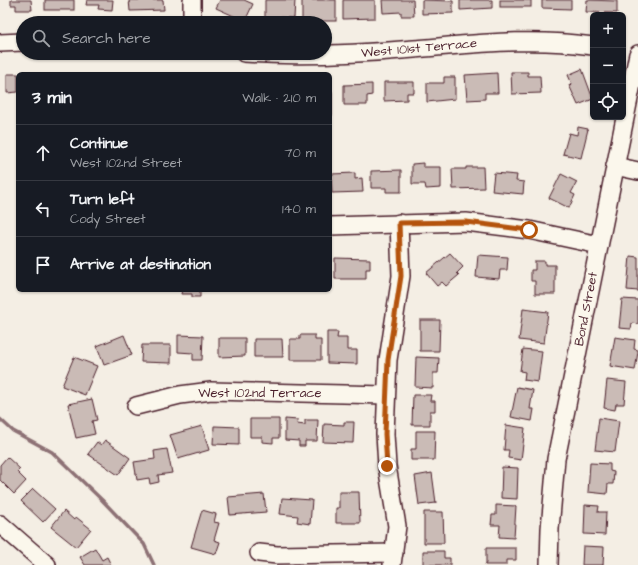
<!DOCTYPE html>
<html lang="en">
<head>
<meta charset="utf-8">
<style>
  body { margin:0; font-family:"Architects Daughter",sans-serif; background:#242831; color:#f1f3f6 }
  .controls { position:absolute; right:12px; top:12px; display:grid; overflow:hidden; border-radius:6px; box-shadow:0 1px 3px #0004 }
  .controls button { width:36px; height:36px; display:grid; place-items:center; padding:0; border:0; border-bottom:1px solid #363941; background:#171b24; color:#f1f3f6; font:20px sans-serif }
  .stop { position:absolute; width:12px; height:12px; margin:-9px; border:3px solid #b45309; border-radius:50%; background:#fff }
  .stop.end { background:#b45309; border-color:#fff; box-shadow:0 1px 4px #0008 }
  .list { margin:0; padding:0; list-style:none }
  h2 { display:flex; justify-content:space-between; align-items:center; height:52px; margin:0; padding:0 16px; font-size:17px }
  h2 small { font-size:13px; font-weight:400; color:#9ea1a6 }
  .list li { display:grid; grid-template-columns:26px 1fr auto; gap:12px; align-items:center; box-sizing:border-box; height:56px; padding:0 16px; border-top:1px solid #363941 }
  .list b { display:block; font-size:15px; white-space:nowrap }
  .list p { margin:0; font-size:13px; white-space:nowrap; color:#9ea1a6 }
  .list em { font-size:13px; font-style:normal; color:#9ea1a6 }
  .icon { flex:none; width:22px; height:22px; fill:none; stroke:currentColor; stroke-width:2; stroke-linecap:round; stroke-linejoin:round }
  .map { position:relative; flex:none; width:638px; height:565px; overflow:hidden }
  .search { position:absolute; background:#171b24; box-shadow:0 1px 3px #0004; left:16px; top:16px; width:316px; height:44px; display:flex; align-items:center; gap:10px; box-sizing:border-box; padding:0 14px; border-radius:22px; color:#9ea1a6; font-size:15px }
  .panel { position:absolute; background:#171b24; box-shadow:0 1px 3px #0004; left:16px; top:72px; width:316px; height:220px; border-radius:6px }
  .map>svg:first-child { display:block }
</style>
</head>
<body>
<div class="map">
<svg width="638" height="565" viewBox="0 0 638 565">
  <rect width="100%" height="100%" fill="#f4eee4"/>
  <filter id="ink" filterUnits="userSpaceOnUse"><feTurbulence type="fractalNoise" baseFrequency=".025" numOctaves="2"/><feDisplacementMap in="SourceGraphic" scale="8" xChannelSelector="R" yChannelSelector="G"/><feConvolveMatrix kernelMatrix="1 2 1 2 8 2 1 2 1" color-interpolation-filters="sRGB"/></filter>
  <g filter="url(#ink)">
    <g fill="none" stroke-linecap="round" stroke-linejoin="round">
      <!-- stream -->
      <polyline stroke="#8d7174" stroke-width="3.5" points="0,419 13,431 52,452 102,500 144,544 154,565"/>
    </g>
    <!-- building -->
    <g fill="#cabbb6" stroke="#4a1f2b">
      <polygon points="11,0 31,0 32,10 16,10 16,5 11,5"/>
      <rect x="45" y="0" width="29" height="10"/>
      <polygon points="87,0 113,0 112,10 98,9 99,5 86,5"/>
      <polygon points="129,0 163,0 164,10 130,11"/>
      <polygon points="220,0 244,0 253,4 245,21 216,8"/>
      <polygon points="265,0 295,0 294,18 277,17 276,22 265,22"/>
      <rect x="302" y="0" width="34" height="21"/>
      <polygon points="343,0 375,0 375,18 343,19"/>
      <polygon points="382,0 413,0 414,16 401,16 401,12 383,13"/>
      <polygon points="422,0 453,1 453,13 422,14"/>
      <polygon points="460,0 492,0 492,8 460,10"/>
      <rect x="500" y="0" width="31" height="7"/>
      <polygon points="542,0 571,0 571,9 542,8"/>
      <polygon points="587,0 617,1 617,13 586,12"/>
      <polygon points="582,69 593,99 578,105 569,85 572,84 568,75"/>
      <polygon points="511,72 528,72 528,76 540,76 541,93 512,94"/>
      <polygon points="497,73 498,93 485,93 485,99 467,100 465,75"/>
      <polygon points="7,74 18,74 18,92 7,93"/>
      <polygon points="444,77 455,77 455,99 427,102 427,83 444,83"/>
      <polygon points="384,82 414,82 414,93 407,93 407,100 384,101"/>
      <polygon points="372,84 372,95 367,96 367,105 344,105 344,85"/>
      <rect x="330" y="92" width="2" height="23"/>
      <polygon points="578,127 588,129 581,158 563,154 569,133 577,135"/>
      <polygon points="423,163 423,167 441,167 441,188 426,189 425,184 412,184 412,164"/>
      <polygon points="466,167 483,167 484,188 453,189 452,169 466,169"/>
      <polygon points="401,170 401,192 386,192 386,188 371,188 371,171"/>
      <polygon points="355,173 355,179 362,178 363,192 332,193 331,174"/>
      <polygon points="494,173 517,175 516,181 524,182 523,194 492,191"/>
      <polygon points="561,174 577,182 571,193 575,195 569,208 549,198"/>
      <polygon points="450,253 463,267 457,273 459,275 446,286 442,282 437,286 426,273"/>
      <polygon points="478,255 508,257 507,270 500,270 499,279 476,277"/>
      <polygon points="630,256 638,257 638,291 627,290"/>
      <polygon points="335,258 370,259 370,269 366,269 366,279 335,279"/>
      <polygon points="535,261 545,261 545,265 555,265 555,294 535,294 535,281 531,281 531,270 535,270"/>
      <polygon points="182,290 200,290 200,297 192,297 192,294 181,294"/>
      <polygon points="622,299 638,300 638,324 632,323 631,329 619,328"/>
      <polygon points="523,309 548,312 544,343 519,340"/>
      <polygon points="420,320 440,320 439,351 420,351"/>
      <polygon points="327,332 338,332 337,338 347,338 347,350 357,350 357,364 327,363"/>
      <polygon points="124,335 132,355 104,365 97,346"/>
      <polygon points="178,335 203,336 202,360 193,360 193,353 178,352"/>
      <polygon points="300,335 315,335 315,340 321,340 321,360 290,360 290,339 300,339"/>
      <polygon points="615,337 635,340 634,349 638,350 638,352 635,370 610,366"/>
      <polygon points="219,338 245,338 245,356 219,357"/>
      <polygon points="254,339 282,339 283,357 254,357"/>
      <polygon points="142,345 171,345 171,363 141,362"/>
      <polygon points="523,349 542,351 538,382 524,380 525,372 520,371"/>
      <polygon points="74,357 97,366 85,395 62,386"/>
      <polygon points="416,357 439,358 438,373 433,373 433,388 415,387"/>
      <polygon points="607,380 626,382 624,404 616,404 615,410 604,408"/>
      <polygon points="517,387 533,390 530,409 534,409 532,421 511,417"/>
      <polygon points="413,395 431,395 430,401 435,401 435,411 430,411 430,425 412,425"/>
      <polygon points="92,399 97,420 92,421 95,434 76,438 68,404"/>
      <polygon points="599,418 619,421 615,452 595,450"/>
      <polygon points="250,419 279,419 279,438 273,438 273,443 262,442 262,437 250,437"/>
      <polygon points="285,419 298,420 297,424 305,425 305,420 318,420 317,441 305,441 305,446 299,446 299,441 285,440"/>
      <polygon points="344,422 354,422 353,443 323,442 324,424 344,425"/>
      <polygon points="506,425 525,428 521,460 508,458 509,450 504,450"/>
      <polygon points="202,426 209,450 178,459 170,435"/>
      <polygon points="214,426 239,427 239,445 213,444"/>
      <polygon points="416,431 435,431 434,460 411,460 411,449 416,449"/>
      <polygon points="105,440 130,458 118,475 88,454 97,442 101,445"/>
      <polygon points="167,449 172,473 158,475 159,482 150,484 149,478 137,480 134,462 155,459 154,451"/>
      <polygon points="7,457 20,469 17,472 26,481 14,494 0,480 0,465"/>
      <polygon points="590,463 610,464 610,471 614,472 613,484 608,484 607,494 588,492"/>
      <polygon points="502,467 518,468 517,499 501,498"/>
      <polygon points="432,473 436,503 419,505 415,476"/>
      <polygon points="33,489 55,509 43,522 21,501"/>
      <polygon points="339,492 359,492 360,523 336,523 336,508 339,508"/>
      <polygon points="264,494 266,512 230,515 228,497"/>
      <polygon points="282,498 312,500 310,524 297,522 298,516 280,514"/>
      <polygon points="496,505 516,506 514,538 499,537 500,525 491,525 492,515 496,515"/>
      <polygon points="585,505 599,506 598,512 606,512 605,535 584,534"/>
      <polygon points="202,510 216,514 214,522 219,523 214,540 220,542 216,554 191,547"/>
      <polygon points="64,511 74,520 76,517 91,529 76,547 51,527"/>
      <polygon points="424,512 443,512 444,543 424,543"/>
      <polygon points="583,546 604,547 603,565 582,565"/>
      <polygon points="95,548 102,560 107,557 111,565 85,565 80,557"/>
      <polygon points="486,548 516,548 516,560 506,560 506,565 485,565 486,563"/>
      <polygon points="423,551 444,551 444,558 450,558 450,565 423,565"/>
    </g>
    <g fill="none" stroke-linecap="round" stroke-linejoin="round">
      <defs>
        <g id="minor">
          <polyline points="192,0 192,23"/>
          <polyline points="0,43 23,42"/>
          <path d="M 244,53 C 301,57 358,54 414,49 C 476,44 531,37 593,46"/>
          <polyline points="615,166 638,171"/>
          <polyline points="330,226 466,222 529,230 599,245"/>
          <polyline points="136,406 180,395 211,391 386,395"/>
          <polyline points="0,524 47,565"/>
          <polyline points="259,553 277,555 394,553"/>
          <polyline points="392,565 397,526 387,466 385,434 388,360 401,276 399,223"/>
          <polyline points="549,565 550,529 556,459 638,54"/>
        </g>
      </defs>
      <!-- minor casing -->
      <use href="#minor" stroke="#4a1f2b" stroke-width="20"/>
      <!-- minor -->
      <use href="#minor" stroke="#fbf7ec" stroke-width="17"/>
    </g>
  </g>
  <g fill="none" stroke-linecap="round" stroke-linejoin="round" filter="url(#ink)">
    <!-- route -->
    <polyline stroke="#b45309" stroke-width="5" points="387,466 385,434 388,360 401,276 399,223 466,222 529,230"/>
  </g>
  <g text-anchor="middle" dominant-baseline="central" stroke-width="3.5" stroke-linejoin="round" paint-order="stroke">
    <!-- street labels -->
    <g font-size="13" fill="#4a1f2b" stroke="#fbf7ec">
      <text transform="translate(419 48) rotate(-5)">West 101st Terrace</text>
      <text transform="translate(586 309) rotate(-79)">Bond Street</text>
      <text x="260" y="393">West 102nd Terrace</text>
    </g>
  </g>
</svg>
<div class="controls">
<button>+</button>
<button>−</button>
<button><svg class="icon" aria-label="locate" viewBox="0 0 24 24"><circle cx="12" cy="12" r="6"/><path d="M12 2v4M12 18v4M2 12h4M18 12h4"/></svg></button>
</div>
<div class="stop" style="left:529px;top:230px"></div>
<div class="stop end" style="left:387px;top:466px"></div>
<div class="search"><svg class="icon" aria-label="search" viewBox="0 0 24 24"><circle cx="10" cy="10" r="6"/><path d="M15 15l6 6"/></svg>Search here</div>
<section class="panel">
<h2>3 min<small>Walk · 210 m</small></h2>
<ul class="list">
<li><svg class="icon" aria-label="ahead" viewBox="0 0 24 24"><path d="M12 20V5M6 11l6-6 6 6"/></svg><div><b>Continue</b><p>West 102nd Street</p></div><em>70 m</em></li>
<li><svg class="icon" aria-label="left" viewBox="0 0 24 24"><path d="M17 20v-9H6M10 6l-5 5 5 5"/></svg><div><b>Turn left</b><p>Cody Street</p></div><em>140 m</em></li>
<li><svg class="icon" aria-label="arrive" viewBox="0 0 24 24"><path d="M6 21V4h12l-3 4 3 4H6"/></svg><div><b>Arrive at destination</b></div></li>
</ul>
</section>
</div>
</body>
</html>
